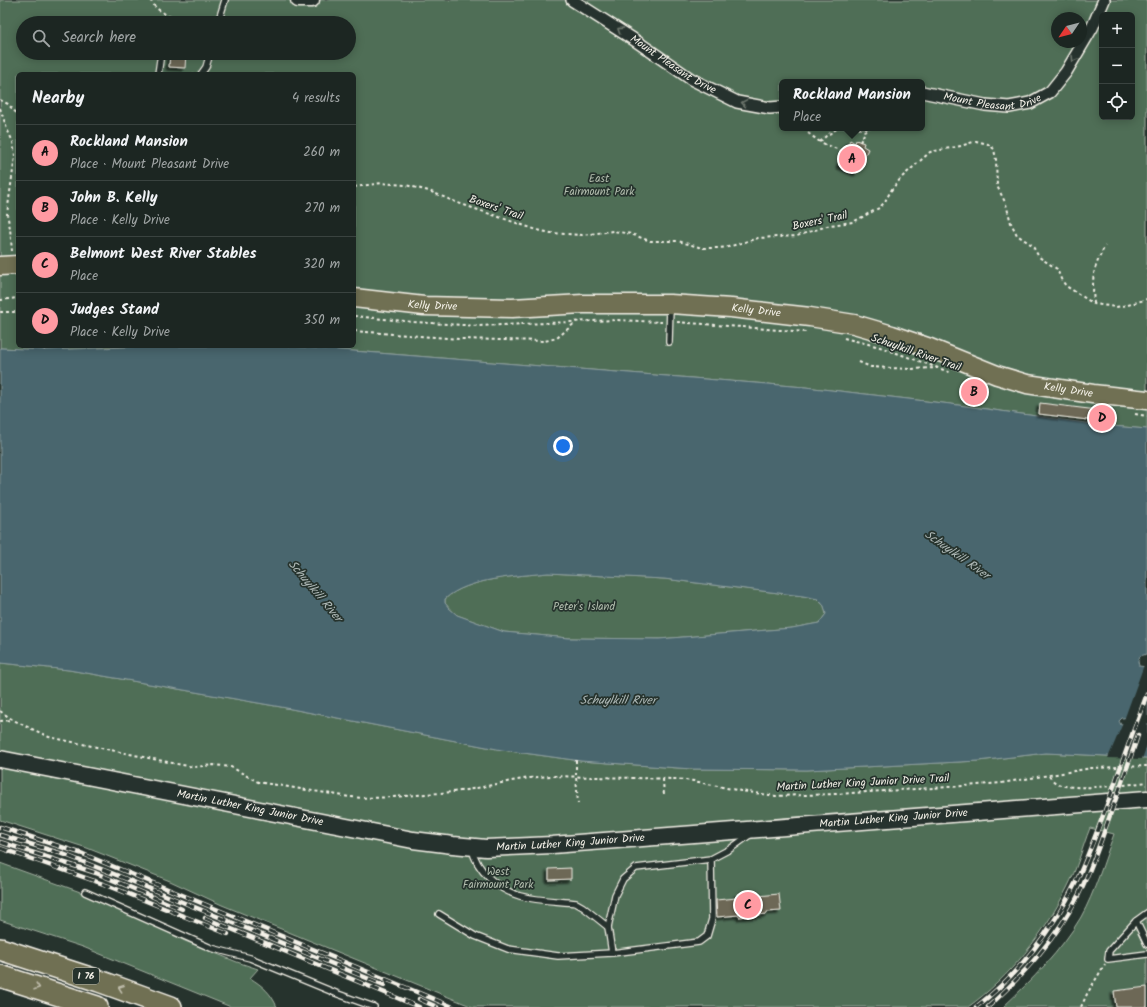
<!DOCTYPE html>
<html lang="en">
<head>
<meta charset="utf-8">
<style>
  body { margin:0; font-family:Kalam,sans-serif; background:#252e2a; color:#f1f3f6 }
  .controls { position:absolute; right:12px; top:12px; display:grid; overflow:hidden; border-radius:6px; box-shadow:0 2px 10px #0003 }
  .controls button { width:36px; height:36px; display:grid; place-items:center; padding:0; border:0; border-bottom:1px solid #3a4340; background:#1c2622; color:#f1f3f6; font:20px sans-serif }
  .compass { position:absolute; left:1051px; top:12px; width:36px; height:36px; border-radius:50%; background:#1c2622; box-shadow:0 2px 10px #0003; rotate:235deg }
  .you { position:absolute; left:563px; top:446px; width:14px; height:14px; margin:-10px; border:3px solid #fff; border-radius:50%; background:#1a73e8; box-shadow:0 0 0 6px #1a73e833 }
  .badge { display:grid; place-items:center; width:26px; height:26px; border-radius:50%; background:#ff9aa2; color:#111; font-size:13px; font-weight:700 }
  .pin { position:absolute; translate:-50% -50%; border:2px solid #fff; box-shadow:0 1px 4px #0006 }
  .popup { position:absolute; left:779px; top:79px; width:146px; height:52px; box-sizing:border-box; display:grid; place-content:center; border-radius:6px; background:#1c2622; filter:drop-shadow(0 1px 3px #0005); font-size:13px; white-space:nowrap; color:#a0a5a5 }
  .popup b { font-size:15px; color:#f1f3f6 }
  .popup::after { content:''; position:absolute; left:50%; top:100%; margin-left:-8px; border:8px solid transparent; border-top-color:#1c2622 }
  .list { margin:0; padding:0; list-style:none }
  h2 { display:flex; justify-content:space-between; align-items:center; height:52px; margin:0; padding:0 16px; font-size:17px }
  h2 small { font-size:13px; font-weight:400; color:#a0a5a5 }
  .list li { display:grid; grid-template-columns:26px 1fr auto; gap:12px; align-items:center; box-sizing:border-box; height:56px; padding:0 16px; border-top:1px solid #3a4340 }
  .list b { display:block; font-size:15px; white-space:nowrap }
  .list p { margin:0; font-size:13px; white-space:nowrap; color:#a0a5a5 }
  .list em { font-size:13px; font-style:normal; color:#a0a5a5 }
  .icon { flex:none; width:22px; height:22px; fill:none; stroke:currentColor; stroke-width:2; stroke-linecap:round; stroke-linejoin:round }
  .map { position:relative; flex:none; width:1147px; height:1007px; overflow:hidden }
  .search { position:absolute; background:#1c2622; box-shadow:0 2px 10px #0003; left:16px; top:16px; width:340px; height:44px; display:flex; align-items:center; gap:10px; box-sizing:border-box; padding:0 14px; border-radius:22px; color:#a0a5a5; font-size:15px }
  .panel { position:absolute; background:#1c2622; box-shadow:0 2px 10px #0003; left:16px; top:72px; width:340px; height:276px; border-radius:6px }
  .map>svg:first-child { display:block }
</style>
</head>
<body>
<div class="map">
<svg width="1147" height="1007" viewBox="0 0 1147 1007">
  <defs>
    <filter id="shadow"><feDropShadow dx="-3" dy="3" stdDeviation="1" flood-color="#0009"/></filter>
  </defs>
  <rect width="100%" height="100%" fill="#26332d"/>
  <filter id="ink" filterUnits="userSpaceOnUse"><feTurbulence type="fractalNoise" baseFrequency=".025" numOctaves="2"/><feDisplacementMap in="SourceGraphic" scale="8" xChannelSelector="R" yChannelSelector="G"/><feConvolveMatrix kernelMatrix="1 2 1 2 8 2 1 2 1" color-interpolation-filters="sRGB"/></filter>
  <g filter="url(#ink)">
    <!-- green -->
    <g fill="#4f6e57" stroke="#a2b0a0" fill-rule="evenodd">
      <path d="M 0,0 L 1147,0 L 1147,429 L 1100,425 L 951,404 L 805,387 L 290,346 L 354,346 L 354,74 L 18,74 L 18,346 L 151,346 L 47,350 L 0,348 ZM 1102,15 L 1132,15 L 1132,117 L 1102,117 ZM 1057,18 L 1081,18 L 1081,42 L 1057,42 ZM 23,23 L 349,23 L 349,53 L 23,53 ZM 782,82 L 922,82 L 922,128 L 782,128 Z"/>
      <path d="M 548,573 L 664,579 L 803,596 L 817,599 L 824,606 L 826,614 L 819,623 L 792,628 L 659,639 L 569,638 L 504,632 L 457,615 L 449,608 L 445,603 L 445,599 C 467,578 519,576 548,573 Z"/>
      <path d="M 0,663 L 69,670 L 281,707 L 502,750 L 581,761 L 692,769 L 807,770 L 978,761 L 1046,753 L 1147,758 L 1147,1007 L 1003,1007 C 1032,980 1061,951 1081,917 C 1095,892 1104,861 1114,834 L 1090,828 C 1082,848 1077,869 1067,888 C 1044,934 1010,977 968,1007 L 473,1007 L 222,905 L 170,881 L 87,848 L 0,820 Z"/>
      <path d="M 0,863 L 108,902 L 185,941 L 237,962 L 258,969 L 250,978 C 263,986 271,993 277,1007 L 231,1007 L 83,947 L 0,920 Z"/>
    </g>
    <!-- water -->
    <path fill="#48666e" stroke="#8d9e9f" fill-rule="evenodd" d="M 151,346 L 290,346 L 805,387 L 951,404 L 1100,425 L 1147,429 L 1147,654 L 1140,656 L 1138,661 L 1139,666 L 1147,667 L 1147,716 L 1122,718 L 1119,721 L 1121,725 L 1147,723 L 1147,758 L 1046,753 L 978,761 L 807,770 L 692,769 L 581,761 L 502,750 L 281,707 L 69,670 L 0,663 L 0,348 L 47,350 ZM 548,573 L 664,579 L 803,596 L 818,599 L 824,606 L 826,614 L 819,623 L 792,628 L 659,639 L 569,638 L 504,632 L 457,615 L 449,608 L 445,603 L 445,599 C 467,578 519,576 548,573 Z"/>
    <!-- pier -->
    <g fill="#26332d">
      <polygon points="1144,665 1147,665 1147,718 1124,720"/>
      <polygon points="1147,721 1147,745 1142,759 1108,758 1123,723"/>
    </g>
    <!-- building -->
    <g fill="#6d6756" stroke="#f4f1e8" filter="url(#shadow)">
      <polygon points="170,53 186,53 185,68 169,67"/>
      <polygon points="850,140 855,143 856,140 864,143 863,146 868,149 857,173 839,165"/>
      <polygon points="1040,403 1105,411 1104,422 1039,414"/>
      <polygon points="571,868 571,879 549,880 549,869"/>
      <polygon points="758,892 758,896 779,894 781,911 767,912 767,914 739,917 739,915 717,917 716,900 737,898 737,894"/>
      <polygon points="1147,987 1147,1007 1116,1007 1114,991"/>
    </g>
    <g fill="none" stroke-linecap="round" stroke-linejoin="round">
      <defs>
        <g id="service">
          <polyline points="218,23 225,0"/>
          <polyline points="158,74 160,60"/>
          <polyline points="201,74 206,67 210,53"/>
          <polyline points="669,342 670,306"/>
          <path d="M 472,848 C 476,871 499,890 520,896 C 538,901 558,901 576,903 L 583,907 L 608,927"/>
          <polyline points="711,859 712,919 707,936 699,942 612,953 608,927 615,895 623,879 636,868 711,859 730,849 751,834"/>
          <polyline points="85,892 211,948 250,958 338,994 374,1007"/>
          <polyline points="1147,913 1136,921 1109,951 1108,959 1147,954"/>
          <polyline points="439,914 475,936 508,949 558,956 612,953"/>
          <polyline points="1136,921 1147,944"/>
        </g>
        <g id="minor">
          <path id="s1" d="M 572,0 L 633,39 L 691,79 L 737,102 L 770,108 L 782,107"/>
          <path id="s2" d="M 922,92 L 985,105 L 1009,107 L 1030,103 L 1050,92 L 1066,72 L 1092,28 L 1104,0"/>
        </g>
        <polyline id="tertiary" points="298,0 312,0"/>
        <g id="secondary">
          <path id="s3" d="M 0,759 L 413,840 L 453,845 L 486,848 L 552,845 L 1147,799"/>
        </g>
        <g id="primary">
          <polyline points="0,266 18,265"/>
          <path id="s4" d="M 354,298 L 424,306 L 512,308 L 583,304 L 670,304 L 731,308 L 810,317 L 854,324 L 892,335 L 930,348 L 997,375 L 1027,384 L 1093,394 L 1147,400"/>
        </g>
        <g id="motorway">
          <polyline points="0,949 99,981 171,1007"/>
          <polyline points="0,976 97,1007"/>
        </g>
      </defs>
      <!-- service casing -->
      <use href="#service" stroke="#f4f1e8" stroke-width="8"/>
      <!-- minor casing -->
      <use href="#minor" stroke="#f4f1e8" stroke-width="14"/>
      <!-- tertiary casing -->
      <use href="#tertiary" stroke="#f4f1e8" stroke-width="17"/>
      <!-- secondary casing -->
      <use href="#secondary" stroke="#f4f1e8" stroke-width="19"/>
      <!-- primary casing -->
      <use href="#primary" stroke="#f4f1e8" stroke-width="21"/>
      <!-- motorway casing -->
      <use href="#motorway" stroke="#f4f1e8" stroke-width="24"/>
      <!-- path -->
      <g stroke="#f4f1e8" stroke-width="2" stroke-dasharray="3 3" stroke-linecap="butt">
        <polyline points="150,0 156,8 168,16 190,23"/>
        <polyline points="0,100 8,104 18,115"/>
        <polyline points="0,108 7,129 13,142 15,156 7,214 10,228 12,251"/>
        <polyline points="858,128 865,131"/>
        <polyline points="808,133 820,142 844,152"/>
        <polyline points="820,142 826,136 838,128"/>
        <polyline points="860,142 867,128"/>
        <polyline points="354,187 382,183 406,185 429,191 458,203 537,230 551,233 582,235 613,231 631,234 650,241 678,241 702,248 719,248 728,247 758,238 797,236 830,225 853,222 879,208 884,203 892,189 902,177 930,152 961,146 976,141 988,144 994,149 996,160 997,186 1006,204 1011,223 1017,235 1032,245 1039,257 1057,269 1061,279 1066,286 1094,304 1116,307 1128,305 1147,299"/>
        <polyline points="0,300 18,298"/>
        <path d="M 1094,304 C 1092,277 1092,271 1105,246"/>
        <polyline points="0,312 18,312"/>
        <polyline points="354,316 414,322 479,326 615,320 662,322"/>
        <polyline points="677,322 806,332"/>
        <polyline points="354,331 460,339 545,341 557,338 576,322"/>
        <polyline points="844,338 880,347 952,373"/>
        <polyline points="44,350 45,346"/>
        <polyline points="859,362 871,367 910,369 937,368"/>
        <polyline points="1135,414 1147,416"/>
        <path d="M 0,711 L 13,720 L 49,737 L 182,765 L 194,767 L 214,765 L 231,767 L 258,782 L 350,797 C 373,799 395,797 417,795 C 433,793 450,793 466,790 C 496,785 522,777 553,776 L 675,779 L 694,781 L 741,791 L 776,796 L 836,794 L 964,786 L 1001,783 L 1092,768 L 1147,766"/>
        <polyline points="0,721 11,720"/>
        <polyline points="576,760 576,776 578,804"/>
        <path d="M 1049,776 C 1051,779 1054,782 1058,784 C 1074,791 1128,785 1147,782"/>
        <polyline points="663,779 664,797"/>
        <polyline points="1081,1007 1087,994 1105,964"/>
      </g>
      <!-- service -->
      <use href="#service" stroke="#26332d" stroke-width="5.5"/>
      <!-- minor -->
      <use href="#minor" stroke="#26332d" stroke-width="11"/>
      <!-- tertiary -->
      <use href="#tertiary" stroke="#26332d" stroke-width="14"/>
      <!-- secondary -->
      <use href="#secondary" stroke="#26332d" stroke-width="16"/>
      <!-- primary -->
      <use href="#primary" stroke="#706f52" stroke-width="18"/>
      <!-- motorway -->
      <use href="#motorway" stroke="#706f52" stroke-width="21"/>
      <defs>
        <g id="rail">
          <polyline points="0,827 83,854 453,1007"/>
          <polyline points="0,835 63,854 119,876 384,985"/>
          <polyline points="0,842 96,873 182,909"/>
          <polyline points="0,848 109,886 228,934"/>
          <polyline points="205,918 419,1007"/>
          <polyline points="419,999 437,1007"/>
          <path d="M 976,1007 C 1018,975 1053,929 1076,882 C 1091,850 1103,816 1115,783 C 1125,753 1136,724 1147,694"/>
          <path d="M 988,1007 C 1024,974 1057,938 1079,894 C 1091,869 1100,844 1109,818 C 1119,790 1129,763 1138,735"/>
        </g>
      </defs>
      <!-- rail casing -->
      <use href="#rail" stroke="#f4f1e8" stroke-width="4.5"/>
      <!-- rail -->
      <use href="#rail" stroke="#26332d" stroke-width="3" stroke-dasharray="9" stroke-linecap="butt"/>
    </g>
    <!-- one-way arrows -->
    <defs><path id="oneway-chevron" d="M-2-3.5L2.5 0L-2 3.5" fill="none" stroke-width="1.6" stroke-linecap="round" stroke-linejoin="round"/></defs>
    <g stroke="#6e766e">
      <use href="#oneway-chevron" transform="translate(620 30) rotate(-147)"/>
      <use href="#oneway-chevron" transform="translate(1074 59) rotate(121)"/>
      <use href="#oneway-chevron" transform="translate(744 103) rotate(-170)"/>
    </g>
    <g stroke="#bfbdac">
      <use href="#oneway-chevron" transform="translate(37 987) rotate(18)"/>
      <use href="#oneway-chevron" transform="translate(121 988) rotate(-160)"/>
    </g>
  </g>
  <g text-anchor="middle" dominant-baseline="central" stroke-width="3.5" stroke-linejoin="round" paint-order="stroke">
    <!-- shield labels -->
    <rect fill="#26332d" stroke="#b6b8b0" stroke-width="1" x="73" y="968" width="26" height="16" rx="3"/>
    <g font-size="10" font-weight="bold" fill="#f4f1e8">
      <text x="86" y="976">I 76</text>
    </g>
    <!-- street labels -->
    <g font-size="11" fill="#f4f1e8" stroke="#26332d">
      <text stroke="none"><textPath href="#s1" startOffset="120">Mount Pleasant Drive</textPath></text>
      <text stroke="none"><textPath href="#s2" startOffset="72">Mount Pleasant Drive</textPath></text>
      <text transform="translate(496 208) rotate(19)">Boxers' Trail</text>
      <text transform="translate(820 221) rotate(-12)">Boxers' Trail</text>
      <text stroke="none"><textPath href="#s4" startOffset="79">Kelly Drive</textPath></text>
      <text stroke="none"><textPath href="#s4" startOffset="403">Kelly Drive</textPath></text>
      <text transform="translate(916 353) rotate(19)">Schuylkill River Trail</text>
      <text stroke="none"><textPath href="#s4" startOffset="727">Kelly Drive</textPath></text>
      <text transform="translate(863 783) rotate(-3)">Martin Luther King Junior Drive Trail</text>
      <text stroke="none"><textPath href="#s3" startOffset="255">Martin Luther King Junior Drive</textPath></text>
      <text stroke="none"><textPath href="#s3" startOffset="903">Martin Luther King Junior Drive</textPath></text>
      <text stroke="none"><textPath href="#s3" startOffset="579">Martin Luther King Junior Drive</textPath></text>
    </g>
    <!-- park labels -->
    <g font-size="11" fill="#b2bdae" stroke="#26332d">
      <text x="599" y="179">East<tspan x="599" dy="13">Fairmount Park</tspan></text>
      <text x="584" y="607">Peter's Island</text>
      <text x="498" y="872">West<tspan x="498" dy="13">Fairmount Park</tspan></text>
    </g>
    <!-- water labels -->
    <g font-size="12" font-style="italic" fill="#afb9b7" stroke="#26332d">
      <text transform="translate(957 555) rotate(35)">Schuylkill River</text>
      <text transform="translate(315 591) rotate(50)">Schuylkill River</text>
      <text x="618" y="700">Schuylkill River</text>
    </g>
  </g>
</svg>
<div class="controls">
<button>+</button>
<button>−</button>
<button><svg class="icon" aria-label="locate" viewBox="0 0 24 24"><circle cx="12" cy="12" r="6"/><path d="M12 2v4M12 18v4M2 12h4M18 12h4"/></svg></button>
</div>
<svg class="compass" viewBox="-18 -18 36 36"><path d="M0-13l5 13h-10z" fill="#e53935"/><path d="M0 13l5-13h-10z" fill="#a0a5a5"/></svg>
<div class="you"></div>
<div class="pin badge" style="left:852px;top:159px">A</div>
<div class="popup"><b>Rockland Mansion</b>Place</div>
<div class="pin badge" style="left:974px;top:392px">B</div>
<div class="pin badge" style="left:748px;top:905px">C</div>
<div class="pin badge" style="left:1102px;top:418px">D</div>
<div class="search"><svg class="icon" aria-label="search" viewBox="0 0 24 24"><circle cx="10" cy="10" r="6"/><path d="M15 15l6 6"/></svg>Search here</div>
<section class="panel">
<h2>Nearby<small>4 results</small></h2>
<ul class="list">
<li><span class="badge">A</span><div><b>Rockland Mansion</b><p>Place · Mount Pleasant Drive</p></div><em>260 m</em></li>
<li><span class="badge">B</span><div><b>John B. Kelly</b><p>Place · Kelly Drive</p></div><em>270 m</em></li>
<li><span class="badge">C</span><div><b>Belmont West River Stables</b><p>Place</p></div><em>320 m</em></li>
<li><span class="badge">D</span><div><b>Judges Stand</b><p>Place · Kelly Drive</p></div><em>350 m</em></li>
</ul>
</section>
</div>
</body>
</html>
